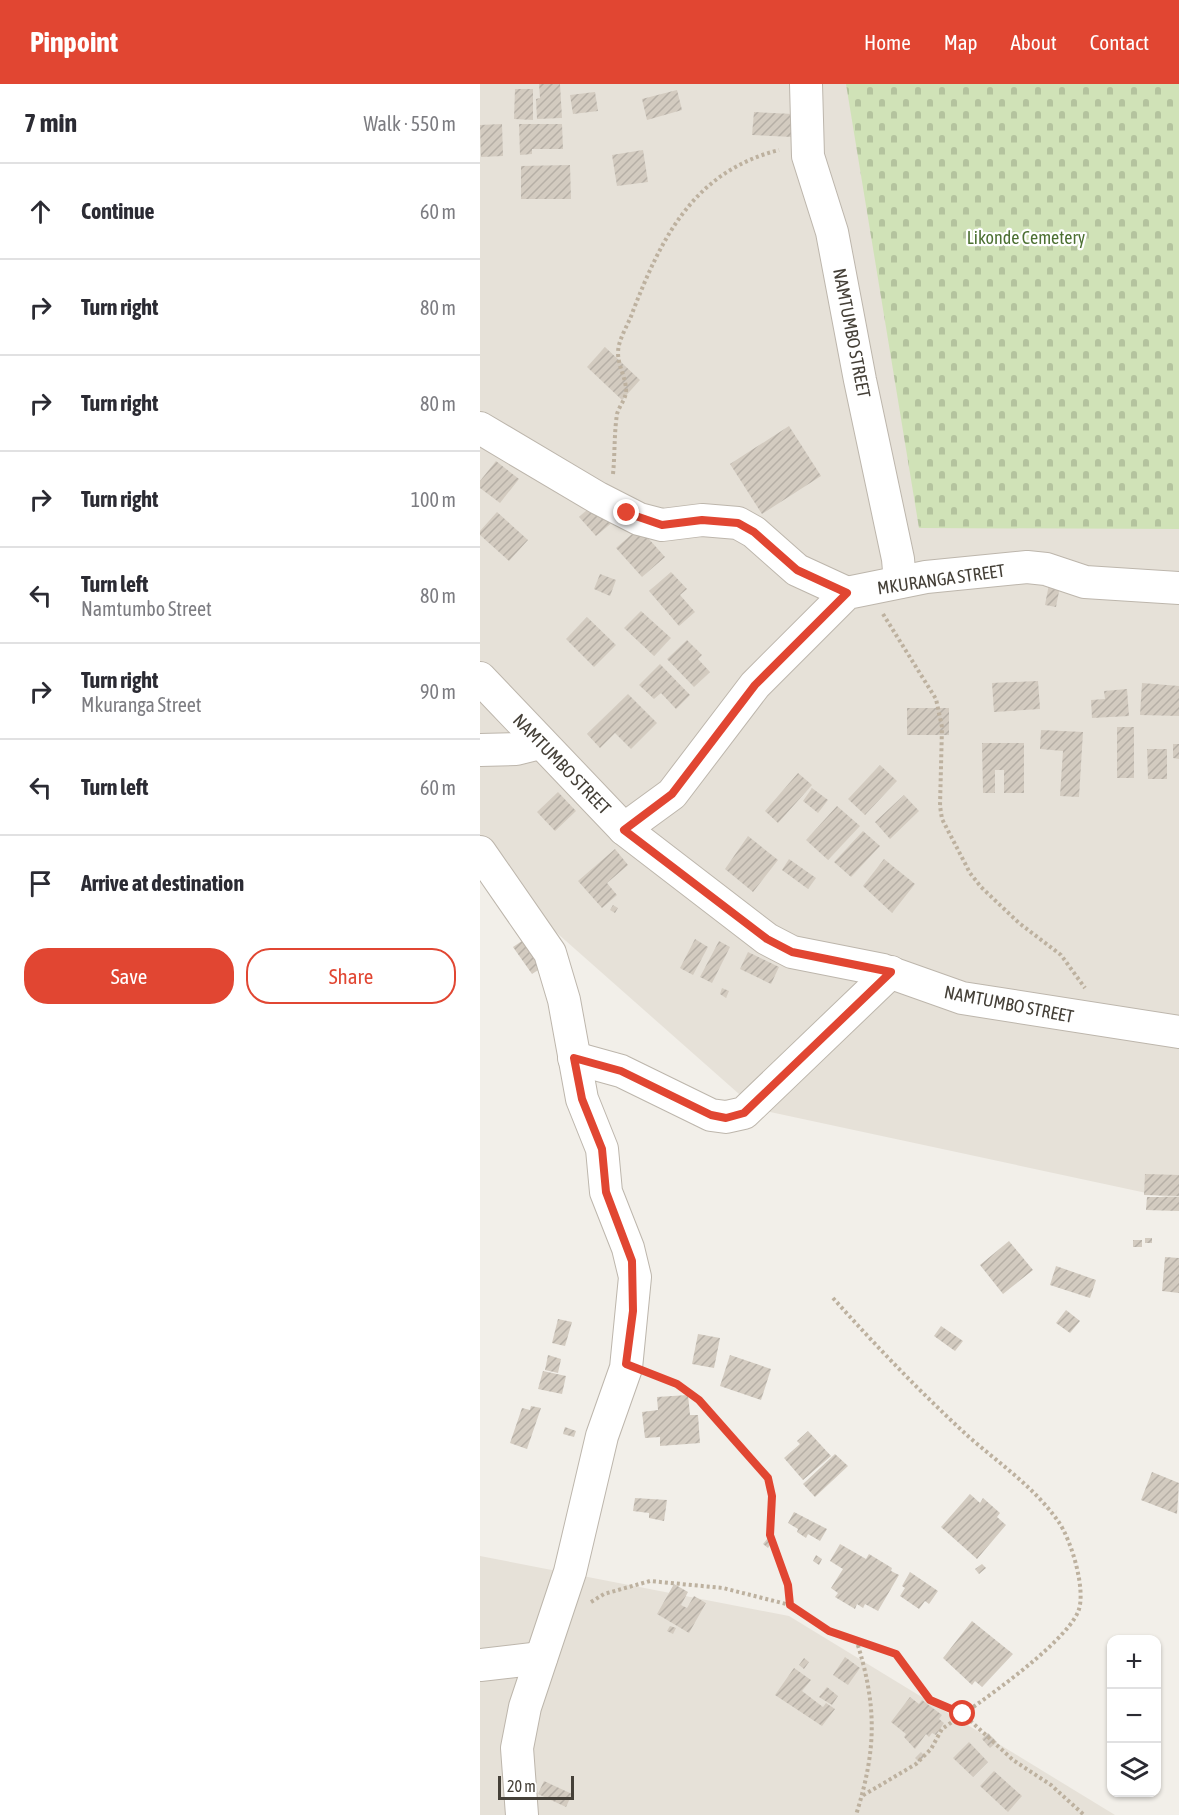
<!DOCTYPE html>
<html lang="en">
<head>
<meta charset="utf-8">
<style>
  body { margin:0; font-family:"Asap Condensed",sans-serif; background:#f2f2f3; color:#2b2b33 }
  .controls { position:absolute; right:18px; bottom:18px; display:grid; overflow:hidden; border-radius:12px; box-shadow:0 2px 4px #0004 }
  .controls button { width:54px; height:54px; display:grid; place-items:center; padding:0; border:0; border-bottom:2px solid #e1e1e2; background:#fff; color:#2b2b33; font:30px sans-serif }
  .scale { position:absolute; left:18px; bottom:15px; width:76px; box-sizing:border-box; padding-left:6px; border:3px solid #454038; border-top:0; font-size:16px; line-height:21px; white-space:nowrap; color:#454038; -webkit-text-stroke:4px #fff; paint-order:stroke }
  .stop { position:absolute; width:18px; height:18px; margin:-14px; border:4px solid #e14632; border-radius:50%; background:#fff }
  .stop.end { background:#e14632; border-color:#fff; box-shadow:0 2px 6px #0008 }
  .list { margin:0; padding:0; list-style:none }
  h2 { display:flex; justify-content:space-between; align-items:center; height:78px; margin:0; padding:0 24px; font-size:26px }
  h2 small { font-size:20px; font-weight:400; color:#7c7c81 }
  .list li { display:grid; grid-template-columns:39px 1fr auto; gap:18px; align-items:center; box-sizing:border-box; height:96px; padding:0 24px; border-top:2px solid #e1e1e2 }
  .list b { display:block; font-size:22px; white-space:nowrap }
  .list p { margin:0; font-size:20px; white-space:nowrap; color:#7c7c81 }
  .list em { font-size:20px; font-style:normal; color:#7c7c81 }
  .actions { display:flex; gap:12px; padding:18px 24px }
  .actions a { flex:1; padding:14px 0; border:2px solid #e14632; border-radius:24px; text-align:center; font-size:21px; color:#e14632 }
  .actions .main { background:#e14632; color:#fff }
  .icon { flex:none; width:33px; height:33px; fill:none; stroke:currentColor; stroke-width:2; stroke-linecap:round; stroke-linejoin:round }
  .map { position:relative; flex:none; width:699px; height:1731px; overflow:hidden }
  header { display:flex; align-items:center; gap:36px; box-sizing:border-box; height:84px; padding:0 30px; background:#e14632; color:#fff }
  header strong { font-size:28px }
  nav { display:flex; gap:33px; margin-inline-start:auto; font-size:21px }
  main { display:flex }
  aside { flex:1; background:#fff }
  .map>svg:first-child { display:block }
</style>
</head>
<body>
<header>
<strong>Pinpoint</strong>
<nav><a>Home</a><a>Map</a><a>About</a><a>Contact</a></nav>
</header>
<main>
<aside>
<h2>7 min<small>Walk · 550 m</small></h2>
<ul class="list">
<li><svg class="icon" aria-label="ahead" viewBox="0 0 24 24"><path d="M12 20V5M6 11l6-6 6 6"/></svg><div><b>Continue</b></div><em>60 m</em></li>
<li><svg class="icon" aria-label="right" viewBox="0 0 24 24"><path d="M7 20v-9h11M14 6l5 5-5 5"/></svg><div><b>Turn right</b></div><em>80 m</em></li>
<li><svg class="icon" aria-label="right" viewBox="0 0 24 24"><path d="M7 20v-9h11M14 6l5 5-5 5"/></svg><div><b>Turn right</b></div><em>80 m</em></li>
<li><svg class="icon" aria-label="right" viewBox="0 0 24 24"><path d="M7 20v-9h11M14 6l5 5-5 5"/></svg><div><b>Turn right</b></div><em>100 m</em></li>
<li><svg class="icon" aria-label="left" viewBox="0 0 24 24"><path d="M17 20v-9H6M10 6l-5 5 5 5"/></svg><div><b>Turn left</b><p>Namtumbo Street</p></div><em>80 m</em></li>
<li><svg class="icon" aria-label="right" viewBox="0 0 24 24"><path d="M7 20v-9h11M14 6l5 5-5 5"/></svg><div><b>Turn right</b><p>Mkuranga Street</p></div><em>90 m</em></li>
<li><svg class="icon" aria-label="left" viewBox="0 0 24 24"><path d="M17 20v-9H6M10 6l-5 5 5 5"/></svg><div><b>Turn left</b></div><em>60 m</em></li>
<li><svg class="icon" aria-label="arrive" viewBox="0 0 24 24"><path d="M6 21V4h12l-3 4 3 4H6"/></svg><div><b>Arrive at destination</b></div></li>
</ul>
<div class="actions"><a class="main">Save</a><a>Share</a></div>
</aside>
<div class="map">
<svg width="699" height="1731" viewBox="0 0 699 1731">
  <defs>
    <pattern id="cemetery-stones" width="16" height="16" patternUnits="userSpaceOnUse" patternTransform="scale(1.5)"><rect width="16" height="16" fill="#d0e2b7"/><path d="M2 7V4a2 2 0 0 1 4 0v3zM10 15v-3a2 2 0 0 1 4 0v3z" fill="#b4c39e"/></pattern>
    <pattern id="building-hatch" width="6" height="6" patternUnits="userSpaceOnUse" patternTransform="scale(1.5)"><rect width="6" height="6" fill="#d3cbc0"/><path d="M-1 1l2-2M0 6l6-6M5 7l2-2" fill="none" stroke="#b6afa6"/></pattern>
  </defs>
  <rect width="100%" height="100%" fill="#f2efe9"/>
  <!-- residential -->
  <g fill="#e6e1d8">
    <polygon points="0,0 699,0 699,1116 276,1025 0,781"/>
    <polygon points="0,1472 309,1532 635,1731 0,1731"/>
  </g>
  <!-- cemetery -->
  <polygon fill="url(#cemetery-stones)" points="366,0 699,0 699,445 439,444"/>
  <!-- building -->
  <g fill="url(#building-hatch)">
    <polygon points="59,0 80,0 82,34 57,35 56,15 60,14"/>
    <polygon points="35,5 53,5 53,36 34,35"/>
    <polygon points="197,6 202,26 167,36 162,15"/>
    <polygon points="115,8 118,27 93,30 90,11"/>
    <polygon points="274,28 313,30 312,53 272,51"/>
    <polygon points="22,40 23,72 1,73 0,41"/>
    <polygon points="39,40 82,40 83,65 52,65 52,70 40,71"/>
    <polygon points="163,66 168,98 137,102 132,71"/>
    <polygon points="90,81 91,115 41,115 41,82"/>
    <polygon points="125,263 160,296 142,316 107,283"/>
    <polygon points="309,342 341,392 282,430 250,380"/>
    <polygon points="16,377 39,395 20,419 0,404 0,397"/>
    <polygon points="123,412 140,432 116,452 99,433"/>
    <polygon points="17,428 48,456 29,477 0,451 0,447"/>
    <polygon points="159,444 185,473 162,493 136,464"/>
    <polygon points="191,488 207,505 200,511 215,528 199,542 169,507"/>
    <polygon points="120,490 136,496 130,512 114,505"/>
    <polygon points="569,500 580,502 576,523 565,521"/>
    <polygon points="161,527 191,554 174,572 144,544"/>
    <polygon points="107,533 136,561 114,583 86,555"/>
    <polygon points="207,556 222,571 218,575 230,588 214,603 187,575"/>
    <polygon points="180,580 210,611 196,625 181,609 174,615 159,601"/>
    <polygon points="558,597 560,625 514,628 512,599"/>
    <polygon points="662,599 699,602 699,632 660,631"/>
    <polygon points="647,605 649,632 612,634 611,616 625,615 624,607"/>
    <polygon points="148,610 177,639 151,665 135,649 120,664 107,650"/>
    <rect x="427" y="624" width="42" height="27"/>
    <rect x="637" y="643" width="17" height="51"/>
    <polygon points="561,646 603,648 599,713 580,712 583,667 560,665"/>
    <polygon points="502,659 544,659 544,709 524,709 524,686 515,686 515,709 503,709"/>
    <polygon points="693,660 699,660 699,675 693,674"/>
    <polygon points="667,665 687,665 687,695 668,695"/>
    <polygon points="400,681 417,697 385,731 368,715"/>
    <polygon points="318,689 332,701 298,739 285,727"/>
    <polygon points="332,704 348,716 338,729 323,717"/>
    <polygon points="78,708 96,727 75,747 57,728"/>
    <polygon points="424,711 439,727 410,755 395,738"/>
    <polygon points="357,722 380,742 348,776 326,756"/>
    <polygon points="383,747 400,762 371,793 354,778"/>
    <polygon points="268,752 298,776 273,808 245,785"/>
    <polygon points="135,765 148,781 127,799 137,811 122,824 98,797"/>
    <polygon points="309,775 336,794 328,805 302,786"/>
    <polygon points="404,775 435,800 412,829 383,802"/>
    <polygon points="133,821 138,824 135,829 130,826"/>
    <polygon points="51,851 69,879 52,890 33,863"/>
    <polygon points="215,855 228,863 213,891 200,884"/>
    <polygon points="239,857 250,863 232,899 220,893"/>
    <polygon points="268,868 299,883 291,900 260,885"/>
    <polygon points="242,904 249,907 246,914 240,910"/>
    <polygon points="665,1090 699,1091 699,1112 664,1111"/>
    <polygon points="667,1113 699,1113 699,1127 666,1126"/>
    <rect x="665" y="1154" width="7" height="5"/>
    <rect x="653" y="1156" width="9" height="7"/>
    <polygon points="529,1157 553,1186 523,1210 500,1181"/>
    <polygon points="685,1173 699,1174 699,1209 682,1207"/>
    <polygon points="576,1182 616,1196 610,1214 570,1201"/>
    <polygon points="586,1226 600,1237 590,1249 576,1239"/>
    <polygon points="78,1235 92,1238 85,1262 72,1259"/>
    <polygon points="461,1242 483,1257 475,1267 454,1252"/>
    <polygon points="218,1250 240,1254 234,1284 212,1280"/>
    <polygon points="68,1271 81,1275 78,1289 65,1286"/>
    <polygon points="250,1271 291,1285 281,1316 240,1302"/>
    <polygon points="63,1287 86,1292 82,1310 58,1305"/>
    <polygon points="208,1311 210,1331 218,1331 220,1359 180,1362 180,1353 165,1354 162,1328 178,1326 177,1313"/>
    <polygon points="51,1322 61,1324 47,1365 30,1359 42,1324 50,1326"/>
    <polygon points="85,1343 96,1347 94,1353 83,1350"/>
    <polygon points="328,1347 351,1372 323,1396 304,1374 320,1360 317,1357"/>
    <polygon points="355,1370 368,1382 335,1413 323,1400"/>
    <polygon points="672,1388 699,1399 697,1430 661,1416"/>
    <polygon points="490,1410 500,1419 503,1414 520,1429 517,1433 526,1441 497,1475 461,1443"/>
    <polygon points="155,1414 187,1416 184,1437 169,1434 169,1429 153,1427"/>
    <polygon points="314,1428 347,1445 340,1457 328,1450 326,1454 317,1448 318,1445 308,1439"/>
    <polygon points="288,1454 293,1457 288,1464 283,1460"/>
    <polygon points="360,1460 386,1475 389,1470 412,1484 411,1487 419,1491 398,1527 385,1520 383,1524 377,1520 375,1525 355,1513 358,1509 351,1504 363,1485 350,1477"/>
    <polygon points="336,1471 342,1475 339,1481 333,1477"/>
    <polygon points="502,1480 506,1484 499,1490 495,1485"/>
    <polygon points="430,1488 458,1507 449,1520 445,1517 439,1525 420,1512 425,1504 422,1502"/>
    <polygon points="194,1500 208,1508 201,1521 207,1524 214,1512 226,1519 209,1549 177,1530"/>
    <polygon points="492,1537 533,1570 502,1603 495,1597 492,1601 463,1574"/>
    <polygon points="190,1542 196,1544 193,1550 187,1547"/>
    <polygon points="365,1573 380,1584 368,1601 353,1591"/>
    <polygon points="324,1574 329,1578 324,1585 319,1581"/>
    <polygon points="314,1584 331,1596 322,1607 343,1623 346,1619 355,1625 342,1642 295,1611"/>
    <polygon points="347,1603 358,1612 352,1621 339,1613"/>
    <polygon points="430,1613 439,1620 442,1616 462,1631 459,1635 464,1639 456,1651 452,1649 449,1653 446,1650 435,1665 424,1653 426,1650 411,1638"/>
    <polygon points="508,1649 517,1658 510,1664 502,1655"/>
    <polygon points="489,1658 508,1678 493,1693 473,1674"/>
    <polygon points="441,1668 445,1672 439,1678 435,1674"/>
    <polygon points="514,1687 542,1712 528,1728 500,1702"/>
    <polygon points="64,1697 92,1710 86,1723 58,1710"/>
  </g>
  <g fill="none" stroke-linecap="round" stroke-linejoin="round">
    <defs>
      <g id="minor">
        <polyline points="326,0 328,72 352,148 380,296 418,475 420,498"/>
        <polyline points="0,344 118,414 159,435 182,441 222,436 258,439 274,448 317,486 367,509"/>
        <polyline points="0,594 144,745 287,855 312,868 403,886 482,914 699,948"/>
        <polyline points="0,666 36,665 60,659"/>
        <polyline points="144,745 192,710 275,601 367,509 446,493 547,483 566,485 605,498 699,504"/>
        <polyline points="0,768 70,869 84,916 102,1015 122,1065 126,1108 148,1164 155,1193 146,1284 122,1352 90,1488 45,1623 37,1664 42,1731"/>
        <polyline points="94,974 141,987 231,1031 246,1033 264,1029 411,888"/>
        <polyline points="0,1581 61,1574"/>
      </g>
    </defs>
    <!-- minor casing -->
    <use href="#minor" stroke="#bdb6ac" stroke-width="34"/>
    <!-- path -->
    <g stroke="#bdb19f" stroke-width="4" stroke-dasharray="3 3" stroke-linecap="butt">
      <path d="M 133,390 C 135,370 134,350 137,330 C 139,322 147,314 146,305 C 145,289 135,278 139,261 C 142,249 149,239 153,227 C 182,152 215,87 299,66"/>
      <polyline points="403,530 456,615 462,643 460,722 462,735 490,789 501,803 539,839 581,871 605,904"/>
      <path d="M 353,1214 C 396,1262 441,1309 489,1353 C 520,1380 554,1403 578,1437 C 591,1455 607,1507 598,1528 C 582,1563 496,1621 462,1645 L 451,1665 L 436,1680 L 382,1712"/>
      <polyline points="172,1289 197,1300 219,1316 288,1394 292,1412 290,1451 308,1501 310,1521"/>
      <polyline points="111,1518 124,1510 170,1497 243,1504 310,1521 349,1547 416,1570 450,1616 483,1630 533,1676 571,1701 604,1731"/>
      <path d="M 376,1555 C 397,1621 397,1664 376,1731"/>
    </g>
    <!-- minor -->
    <use href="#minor" stroke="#fff" stroke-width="32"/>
  </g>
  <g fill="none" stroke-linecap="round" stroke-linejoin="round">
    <!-- route -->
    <polyline stroke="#e14632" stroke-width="8" points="147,429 182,441 222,436 258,439 274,448 317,486 367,509 275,601 192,710 144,746 287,855 312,868 411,888 264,1029 246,1034 231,1031 141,987 94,974 102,1015 122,1065 126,1108 152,1177 153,1227 146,1280 197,1300 219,1316 288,1394 292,1412 290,1451 308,1501 310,1521 349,1547 416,1570 450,1616 483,1630"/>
  </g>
  <g text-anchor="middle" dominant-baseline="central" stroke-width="4.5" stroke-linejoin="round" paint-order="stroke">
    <!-- park labels -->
    <g font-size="18" fill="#4c7032" stroke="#fff">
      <text x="546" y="153">Likonde Cemetery</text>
    </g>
    <!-- street labels -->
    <g font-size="18" fill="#454038" stroke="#fff">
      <text transform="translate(372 249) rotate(79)">NAMTUMBO STREET</text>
      <text transform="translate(461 495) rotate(-8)">MKURANGA STREET</text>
      <text transform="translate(82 680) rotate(46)">NAMTUMBO STREET</text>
      <text transform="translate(529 920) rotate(11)">NAMTUMBO STREET</text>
    </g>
  </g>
</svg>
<div class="controls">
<button>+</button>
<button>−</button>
<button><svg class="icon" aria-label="layers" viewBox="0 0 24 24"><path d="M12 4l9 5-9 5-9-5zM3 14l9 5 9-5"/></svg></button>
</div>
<div class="scale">20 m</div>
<div class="stop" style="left:483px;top:1630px"></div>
<div class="stop end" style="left:147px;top:429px"></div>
</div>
</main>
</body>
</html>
